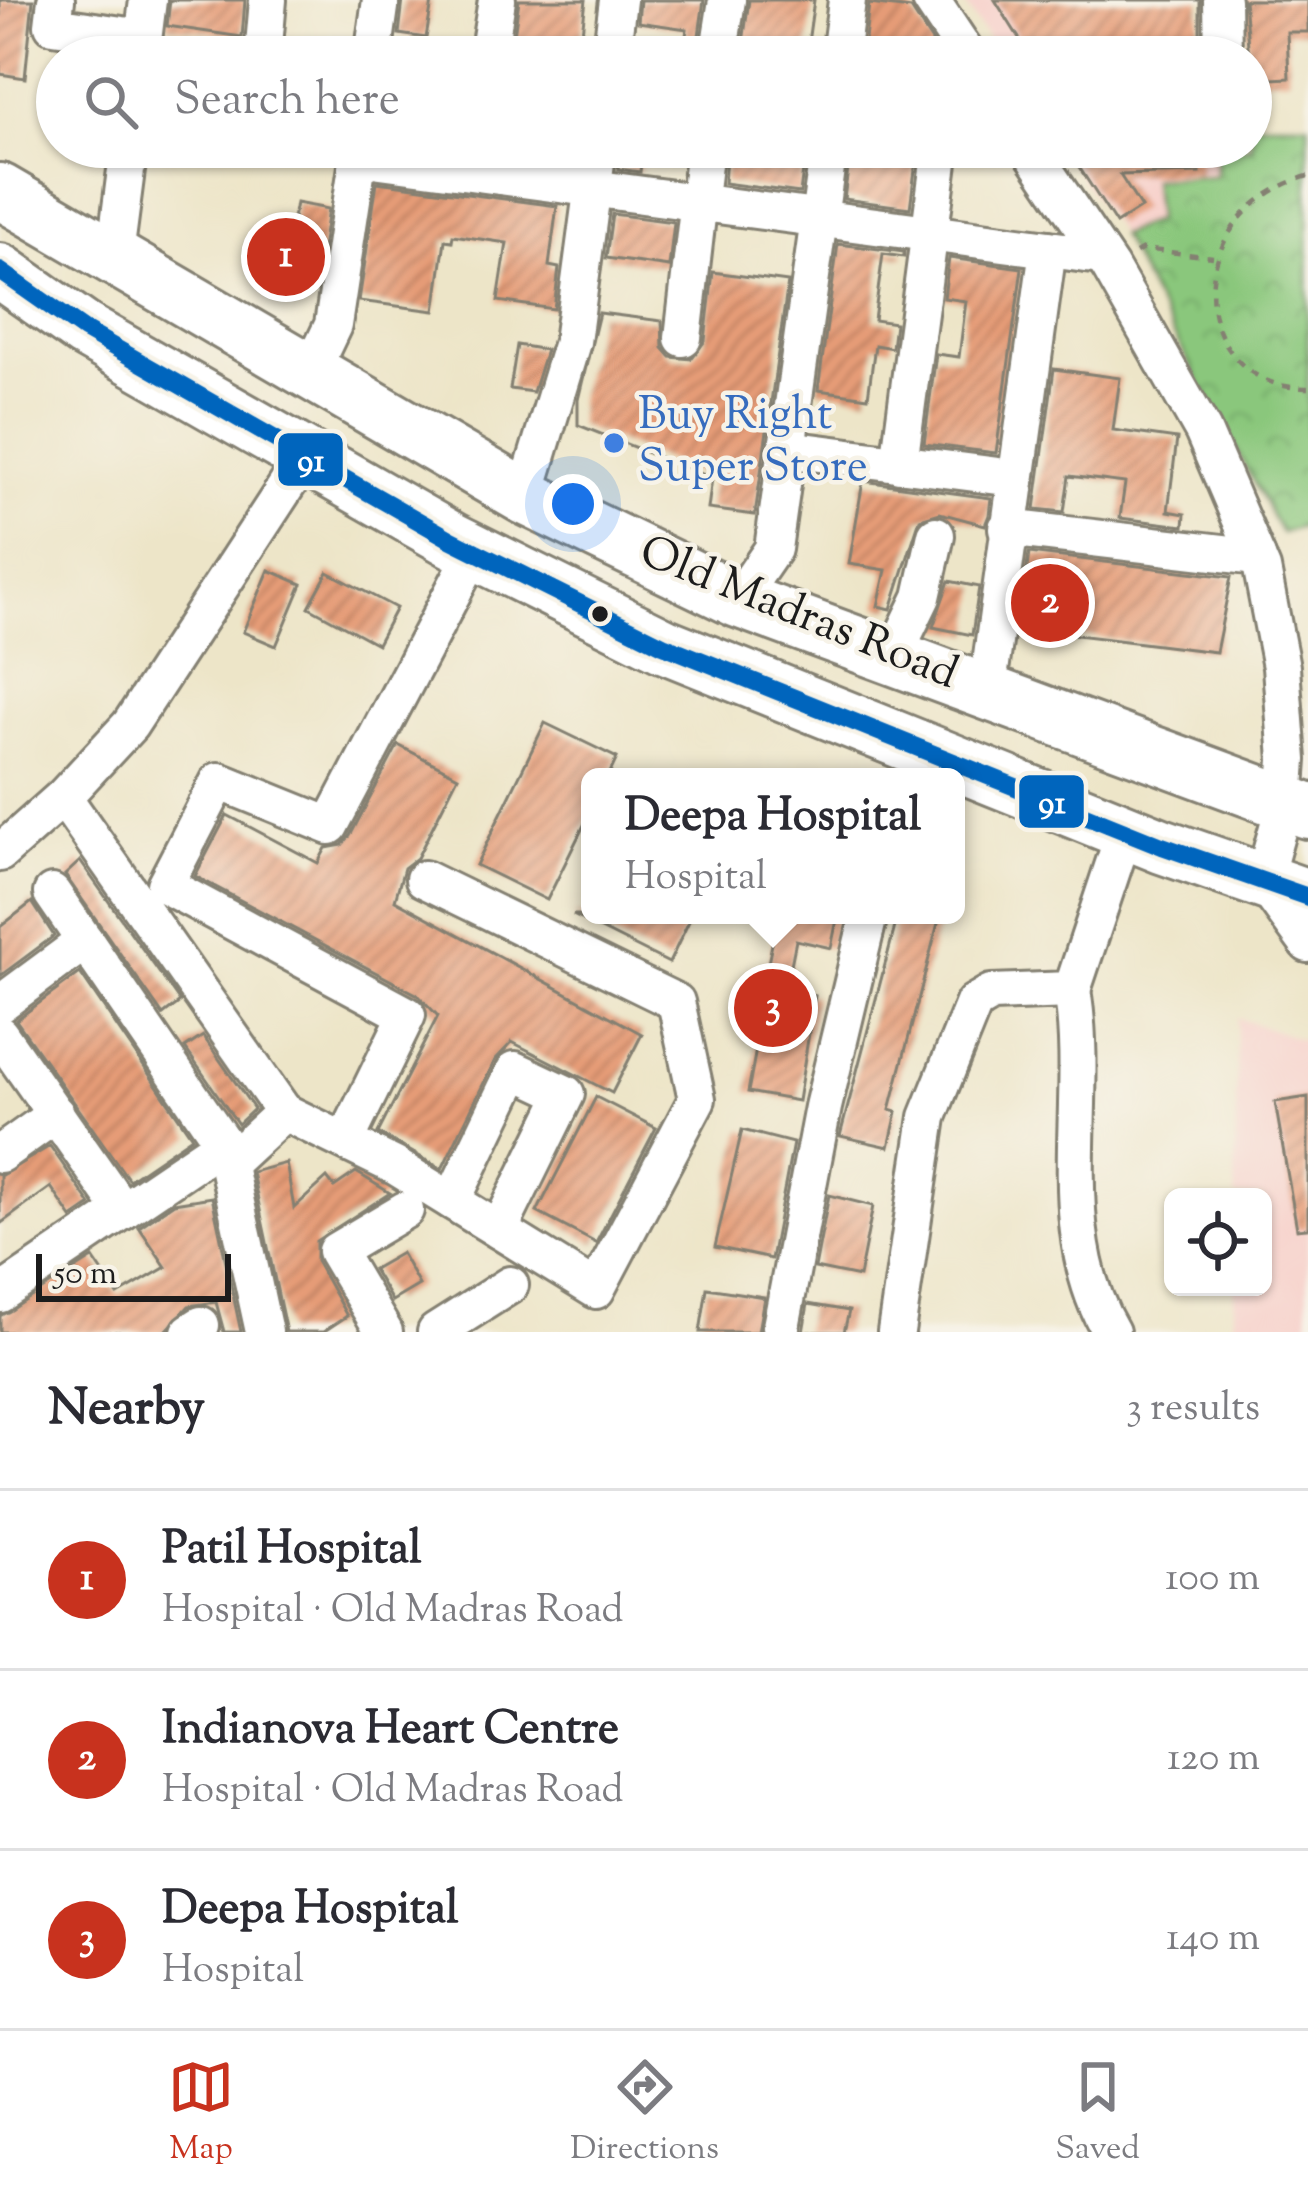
<!DOCTYPE html>
<html lang="en">
<head>
<meta charset="utf-8">
<style>
  body { margin:0; font-family:"Sorts Mill Goudy",serif; background:#f2f2f3; color:#2b2b33 }
  .controls { position:absolute; right:36px; bottom:36px; display:grid; overflow:hidden; border-radius:18px; box-shadow:0 3px 9px #0004 }
  .controls button { width:108px; height:108px; display:grid; place-items:center; padding:0; border:0; border-bottom:3px solid #e1e1e2; background:#fff; color:#2b2b33; font:60px sans-serif }
  .scale { position:absolute; left:36px; bottom:30px; width:195px; box-sizing:border-box; padding-left:12px; border:6px solid #1c1c1c; border-top:0; font-size:33px; line-height:42px; white-space:nowrap; color:#1c1c1c; -webkit-text-stroke:9px #f7f3e8; paint-order:stroke }
  .you { position:absolute; left:573px; top:504px; width:42px; height:42px; margin:-30px; border:9px solid #fff; border-radius:50%; background:#1a73e8; box-shadow:0 0 0 18px #1a73e833 }
  .badge { display:grid; place-items:center; width:78px; height:78px; border-radius:50%; background:#c8321e; color:#fff; font-size:39px; font-weight:700 }
  .pin { position:absolute; translate:-50% -50%; border:6px solid #fff; box-shadow:0 3px 12px #0006 }
  .popup { position:absolute; left:581px; top:768px; width:384px; height:156px; box-sizing:border-box; display:grid; place-content:center; border-radius:18px; background:#fff; filter:drop-shadow(0 3px 9px #0005); font-size:39px; white-space:nowrap; color:#7c7c81 }
  .popup b { font-size:45px; color:#2b2b33 }
  .popup::after { content:''; position:absolute; left:50%; top:100%; margin-left:-24px; border:24px solid transparent; border-top-color:#fff }
  .list { margin:0; padding:0; list-style:none }
  h2 { display:flex; justify-content:space-between; align-items:center; height:156px; margin:0; padding:0 48px; font-size:51px }
  h2 small { font-size:39px; font-weight:400; color:#7c7c81 }
  .list li { display:grid; grid-template-columns:78px 1fr auto; gap:36px; align-items:center; box-sizing:border-box; height:180px; padding:0 48px; border-top:3px solid #e1e1e2 }
  .list b { display:block; font-size:45px; white-space:nowrap }
  .list p { margin:0; font-size:39px; white-space:nowrap; color:#7c7c81 }
  .list em { font-size:39px; font-style:normal; color:#7c7c81 }
  .icon { flex:none; width:66px; height:66px; fill:none; stroke:currentColor; stroke-width:2; stroke-linecap:round; stroke-linejoin:round }
  .map { position:relative; flex:none; width:1308px; height:1332px; overflow:hidden }
  .search { position:absolute; background:#fff; box-shadow:0 3px 9px #0004; left:36px; right:36px; top:36px; height:132px; display:flex; align-items:center; gap:30px; box-sizing:border-box; padding:0 42px; border-radius:66px; color:#7c7c81; font-size:45px }
  .sheet { height:696px; background:#fff }
  nav { display:flex; justify-content:space-around; align-items:center; box-sizing:border-box; height:168px; border-top:3px solid #e1e1e2; background:#fff; font-size:33px; color:#7c7c81 }
  nav a { display:grid; justify-items:center; gap:6px }
  nav .on { color:#c8321e }
  .map>svg:first-child { display:block }
</style>
</head>
<body>
<div class="map">
<svg width="1308" height="1332" viewBox="0 0 1308 1332">
  <defs>
    <pattern id="park-crowns" width="20" height="18" patternUnits="userSpaceOnUse" patternTransform="scale(3)"><rect width="20" height="18" fill="#8ac77c"/><path d="M2 6a3 3 0 1 1 6 0M12 15a3 3 0 1 1 6 0" fill="none" stroke="#76aa6b"/></pattern>
    <pattern id="building-hatch" width="6" height="6" patternUnits="userSpaceOnUse" patternTransform="scale(3)"><rect width="6" height="6" fill="#e69c77"/><path d="M-1 1l2-2M0 6l6-6M5 7l2-2" fill="none" stroke="#ba7e61"/></pattern>
  </defs>
  <rect width="100%" height="100%" fill="#f7f3e8"/>
  <filter id="ink" filterUnits="userSpaceOnUse"><feTurbulence type="fractalNoise" baseFrequency=".00833" numOctaves="2"/><feDisplacementMap in="SourceGraphic" scale="24" xChannelSelector="R" yChannelSelector="G"/><feConvolveMatrix kernelMatrix="1 2 1 2 8 2 1 2 1" color-interpolation-filters="sRGB"/></filter>
  <filter id="wash" filterUnits="userSpaceOnUse"><feTurbulence type="fractalNoise" baseFrequency=".004" numOctaves="4" result="noise"/><feDisplacementMap in="SourceGraphic" scale="48" xChannelSelector="R" yChannelSelector="G"/><feGaussianBlur stdDeviation="2.7" result="paint"/><feColorMatrix in="noise" values="0 0 0 0 0 0 0 0 0 0 0 0 0 0 0 0 0 1.4 0 .05"/><feComposite in="paint" operator="in"/></filter>
  <g filter="url(#wash)">
    <rect width="100%" height="100%" fill="#ede5c8"/>
    <!-- built -->
    <g fill="#f7d0ca">
      <polygon points="962,0 1141,0 1145,57 1000,57"/>
      <polygon points="1060,147 1216,147 1217,176 1156,220 1120,235"/>
      <polygon points="1237,1018 1308,1042 1308,1332 1234,1332 1234,1287 1263,1287 1263,1197 1235,1197"/>
    </g>
    <!-- park -->
    <polygon fill="url(#park-crowns)" stroke="#53724c" stroke-width="3" points="1251,123 1308,123 1308,525 1281,533 1120,235 1156,220 1152,179 1216,176 1216,147 1251,147"/>
    <g id="blocks">
      <!-- building -->
      <g fill="url(#building-hatch)">
        <polygon points="0,0 33,0 25,78 0,74"/>
        <polygon points="170,0 245,0 242,37 167,26"/>
        <polygon points="403,0 432,2 426,38 399,34"/>
        <polygon points="519,0 586,0 579,57 511,57"/>
        <polygon points="640,0 704,0 696,57 683,57 687,29 638,22"/>
        <polygon points="749,0 814,0 806,57 741,57"/>
        <polygon points="995,0 1200,0 1200,39 1137,40 1138,57 1031,57"/>
        <polygon points="1244,0 1308,0 1308,32 1287,32 1289,78 1251,80"/>
        <polygon points="869,4 911,9 942,57 863,57"/>
        <polygon points="453,147 566,147 564,162"/>
        <polygon points="620,147 643,147 640,172 618,169"/>
        <polygon points="727,147 806,147 800,193 724,183"/>
        <polygon points="851,147 918,147 910,208 844,199"/>
        <polygon points="1066,147 1200,147 1200,173 1120,175 1141,208 1116,224"/>
        <polygon points="377,182 557,206 549,266 559,268 554,309 498,301 507,243 453,235 452,241 445,240 435,311 359,301"/>
        <polygon points="296,203 328,209 318,276 283,270"/>
        <polygon points="612,214 674,222 669,267 606,258"/>
        <polygon points="838,244 904,252 904,257 883,254 874,320 895,323 892,348 875,345 868,397 818,390"/>
        <polygon points="949,258 1022,268 996,453 924,444 936,354 959,357 966,301 944,298"/>
        <polygon points="713,272 788,282 755,515 708,509 712,478 578,425 578,400 599,313 662,321 663,348 671,357 691,359 705,341"/>
        <polygon points="517,345 546,350 533,392 510,389"/>
        <polygon points="1054,369 1120,378 1113,430 1177,439 1168,511 1185,514 1184,526 1120,518 1125,483 1069,476 1064,512 1035,509"/>
        <polygon points="863,481 991,498 989,515 985,525 940,513 920,519 891,609 878,606 886,570 849,564"/>
        <polygon points="1029,553 1231,577 1216,652 1019,628"/>
        <polygon points="269,570 302,584 276,646 243,632"/>
        <polygon points="328,572 396,608 377,644 309,607"/>
        <polygon points="949,581 979,587 972,635 933,627"/>
        <polygon points="545,723 617,758 608,777 590,777 590,813 547,900 476,865"/>
        <polygon points="398,745 458,776 417,858 404,868 395,900 642,1034 612,1093 512,1042 495,1060 442,1169 378,1133 438,1016 418,995 195,876 227,815 318,863 326,848 342,845 350,836"/>
        <polygon points="80,861 180,1002 163,1015 65,875"/>
        <polygon points="32,902 54,936 0,976 0,927"/>
        <polygon points="573,915 692,915 669,963"/>
        <polygon points="778,915 838,915 831,948 796,940 786,990 815,996 798,1101 748,1092 760,1028 755,1026"/>
        <polygon points="898,915 940,915 890,1110 897,1112 889,1147 840,1136"/>
        <polygon points="80,973 192,1137 129,1180 16,1020"/>
        <polygon points="203,1036 254,1109 238,1124 185,1048"/>
        <polygon points="596,1097 656,1128 596,1243 537,1212"/>
        <polygon points="1308,1097 1308,1228 1297,1229 1275,1102"/>
        <polygon points="742,1130 793,1143 771,1259 715,1247"/>
        <polygon points="50,1146 91,1205 72,1218 51,1187 0,1224 0,1176"/>
        <polygon points="286,1163 294,1208 327,1178 334,1187 356,1172 390,1193 316,1241 316,1261 347,1316 323,1332 286,1332 252,1172"/>
        <polygon points="829,1195 873,1206 859,1277 815,1268"/>
        <polygon points="212,1197 241,1332 224,1332 216,1302 189,1306 165,1332 0,1332 0,1316 93,1258 118,1295 166,1267 139,1227 174,1203"/>
        <polygon points="401,1253 419,1285 392,1301 373,1269"/>
        <polygon points="707,1288 764,1297 758,1332 700,1332"/>
        <polygon points="808,1304 849,1311 844,1332 803,1332"/>
      </g>
    </g>
  </g>
  <g filter="url(#ink)">
    <use href="#blocks" fill-opacity="0" stroke="#848072" stroke-width="3"/>
    <g fill="none" stroke-linecap="round" stroke-linejoin="round">
      <defs>
        <g id="minor">
          <polyline points="56,0 53,25 143,38"/>
          <polyline points="931,0 969,57"/>
          <polyline points="1222,0 1223,57"/>
          <polyline points="141,57 148,0"/>
          <polyline points="263,57 268,0"/>
          <polyline points="373,57 381,0"/>
          <polyline points="488,57 497,0"/>
          <polyline points="611,57 618,0"/>
          <polyline points="718,57 727,0"/>
          <polyline points="840,57 847,0"/>
          <polyline points="1029,147 1110,267 1203,431 1262,569 1281,667 1288,760 1285,802 1263,882 1308,944"/>
          <polyline points="358,157 1101,256"/>
          <polyline points="115,255 129,147"/>
          <polyline points="683,338 705,147"/>
          <polyline points="312,369 333,325 360,147"/>
          <polyline points="788,449 1014,478"/>
          <polyline points="899,464 941,147"/>
          <polyline points="525,497 572,342 598,147"/>
          <polyline points="1007,528 1257,557"/>
          <polyline points="738,600 773,549 829,147"/>
          <polyline points="893,657 922,597 936,535"/>
          <polyline points="987,693 1048,249"/>
          <polyline points="63,797 284,1112 230,1162"/>
          <polyline points="0,853 63,797 130,725 306,456"/>
          <polyline points="52,893 223,1143 264,1332"/>
          <path d="M 1072,990 C 1091,1101 1050,1230 1111,1332"/>
          <polyline points="0,1004 85,941"/>
          <polyline points="0,1035 123,1211"/>
          <polyline points="284,1112 395,1166 596,1290 697,1099 676,1002 424,879"/>
          <polyline points="346,1140 407,1015 165,885 219,781 330,826 474,552"/>
          <polyline points="0,1154 56,1114"/>
          <polyline points="452,1201 515,1070 566,1094 499,1230"/>
          <polyline points="0,1294 223,1143"/>
          <polyline points="190,1332 201,1325"/>
          <polyline points="384,1332 336,1251 405,1210"/>
          <polyline points="436,1332 510,1285"/>
          <polyline points="780,1332 823,1107 869,915"/>
          <polyline points="896,1332 928,1117 974,1003 991,993 1072,990 1125,831"/>
        </g>
        <g id="highway">
          <polyline points="0,191 525,497 738,600 1308,811"/>
          <polyline points="0,271 84,330 452,540 663,645 1162,846 1308,897"/>
        </g>
      </defs>
      <!-- minor casing -->
      <use href="#minor" stroke="#848072" stroke-width="42"/>
      <!-- highway casing -->
      <use href="#highway" stroke="#848072" stroke-width="60"/>
      <!-- path -->
      <g stroke="#848072" stroke-width="4.5" stroke-dasharray="9 9" stroke-linecap="butt">
        <path d="M 1308,176 C 1172,216 1189,390 1308,388"/>
        <polyline points="1136,253 1143,249 1213,257"/>
      </g>
      <!-- minor -->
      <use href="#minor" stroke="#fff" stroke-width="36"/>
      <!-- highway -->
      <use href="#highway" stroke="#fff" stroke-width="54"/>
      <defs>
        <polyline id="bus-1" points="0,271 84,330 452,540 663,645 1162,846 1308,897"/>
      </defs>
      <!-- bus-1 casing -->
      <use href="#bus-1" stroke="#f7f3e8" stroke-width="27"/>
      <!-- bus-1 -->
      <use href="#bus-1" stroke="#0065bd" stroke-width="18"/>
    </g>
  </g>
  <!-- markers -->
  <circle fill="#3f7fe0" stroke="#f7f3e8" stroke-width="4.5" cx="614" cy="443" r="12"/>
  <circle fill="#1c1c1c" stroke="#f7f3e8" stroke-width="4.5" cx="600" cy="614" r="10"/>
  <g text-anchor="middle" dominant-baseline="central" stroke-width="9" stroke-linejoin="round" paint-order="stroke">
    <!-- shop labels -->
    <g font-size="45" fill="#366cbe" stroke="#f7f3e8" text-anchor="start">
      <text x="638" y="417">Buy Right<tspan x="638" dy="52">Super Store</tspan></text>
    </g>
    <!-- street labels -->
    <g font-size="45" fill="#1c1c1c" stroke="#f7f3e8">
      <text transform="translate(798 615) rotate(22)">Old Madras Road</text>
    </g>
  </g>
  <g stroke="#f7f3e8" stroke-width="4.5">
    <rect x="276" y="431" width="69" height="57" rx="12" fill="#0065bd"/>
    <rect x="1017" y="773" width="69" height="57" rx="12" fill="#0065bd"/>
  </g>
  <g font-size="33" text-anchor="middle" font-weight="bold" fill="#fff">
    <text x="311" y="471">91</text>
    <text x="1052" y="813">91</text>
  </g>
</svg>
<div class="controls">
<button><svg class="icon" aria-label="locate" viewBox="0 0 24 24"><circle cx="12" cy="12" r="6"/><path d="M12 2v4M12 18v4M2 12h4M18 12h4"/></svg></button>
</div>
<div class="scale">50 m</div>
<div class="you"></div>
<div class="pin badge" style="left:286px;top:257px">1</div>
<div class="pin badge" style="left:1050px;top:603px">2</div>
<div class="pin badge" style="left:773px;top:1008px">3</div>
<div class="popup"><b>Deepa Hospital</b>Hospital</div>
<div class="search"><svg class="icon" aria-label="search" viewBox="0 0 24 24"><circle cx="10" cy="10" r="6"/><path d="M15 15l6 6"/></svg>Search here</div>
</div>
<section class="sheet">
<h2>Nearby<small>3 results</small></h2>
<ul class="list">
<li><span class="badge">1</span><div><b>Patil Hospital</b><p>Hospital · Old Madras Road</p></div><em>100 m</em></li>
<li><span class="badge">2</span><div><b>Indianova Heart Centre</b><p>Hospital · Old Madras Road</p></div><em>120 m</em></li>
<li><span class="badge">3</span><div><b>Deepa Hospital</b><p>Hospital</p></div><em>140 m</em></li>
</ul>
</section>
<nav>
<a class="on"><svg class="icon" aria-label="map" viewBox="0 0 24 24"><path d="M3 6l6-2 6 2 6-2v14l-6 2-6-2-6 2zM9 4v14M15 6v14"/></svg>Map</a>
<a><svg class="icon" aria-label="directions" viewBox="0 0 24 24"><path d="M12 3l9 9-9 9-9-9zM9 14v-3h6M13 9l2 2-2 2"/></svg>Directions</a>
<a><svg class="icon" aria-label="saved" viewBox="0 0 24 24"><path d="M7 4h10v16l-5-4-5 4z"/></svg>Saved</a>
</nav>
</body>
</html>
